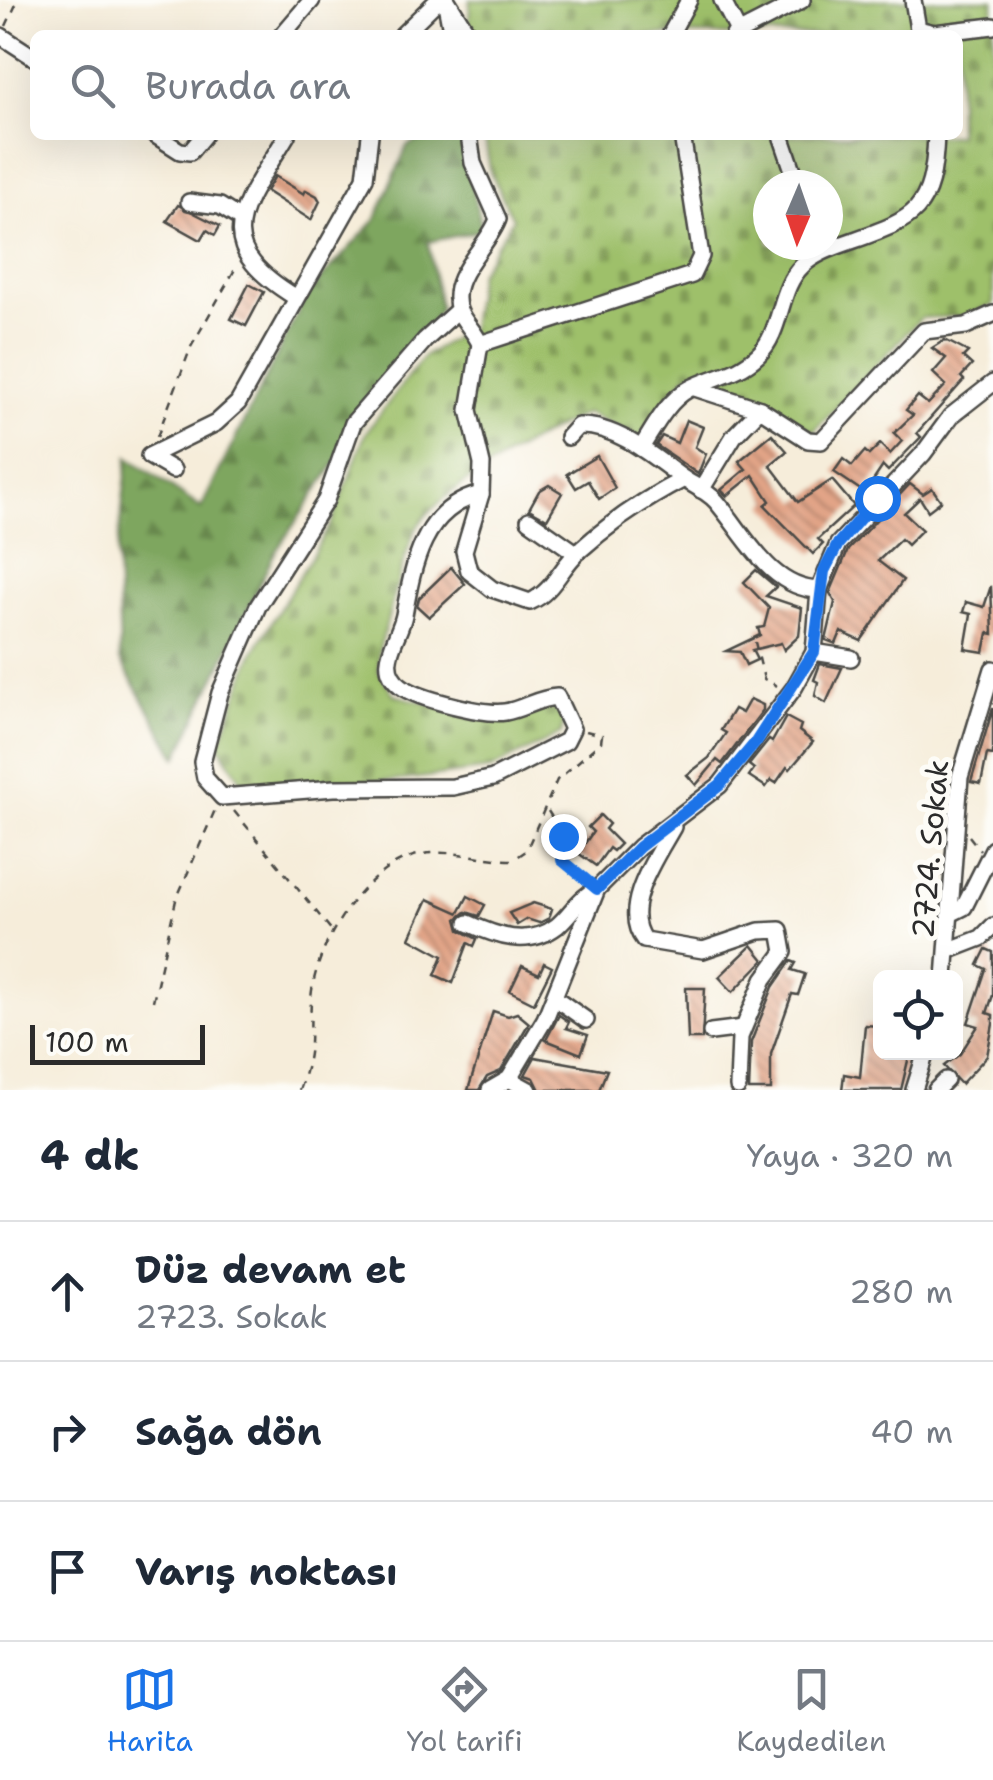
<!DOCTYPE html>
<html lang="tr">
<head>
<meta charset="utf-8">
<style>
  body { margin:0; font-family:"Shantell Sans",sans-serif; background:#f6f6f7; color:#1f2937 }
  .controls { position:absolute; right:30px; bottom:30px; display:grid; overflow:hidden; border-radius:15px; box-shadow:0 10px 40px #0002 }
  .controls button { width:90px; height:90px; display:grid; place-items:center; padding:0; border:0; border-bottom:2px solid #e0e1e3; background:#fff; color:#1f2937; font:50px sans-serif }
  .compass { position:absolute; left:753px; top:170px; width:90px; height:90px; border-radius:50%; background:#fff; box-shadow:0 10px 40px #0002; rotate:182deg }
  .scale { position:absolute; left:30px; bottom:25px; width:175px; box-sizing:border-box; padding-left:10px; border:5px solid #2b2b2b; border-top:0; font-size:28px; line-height:35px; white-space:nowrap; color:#2b2b2b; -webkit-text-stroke:8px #fdfcf7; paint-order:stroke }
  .stop { position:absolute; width:30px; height:30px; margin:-22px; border:8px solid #1a73e8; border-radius:50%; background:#fff }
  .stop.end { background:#1a73e8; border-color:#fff; box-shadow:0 2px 10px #0008 }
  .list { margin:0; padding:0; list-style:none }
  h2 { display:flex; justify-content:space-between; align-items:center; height:130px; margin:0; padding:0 40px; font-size:42px }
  h2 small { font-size:32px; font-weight:400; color:#747a83 }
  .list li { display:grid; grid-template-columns:65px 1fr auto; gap:30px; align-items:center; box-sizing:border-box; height:140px; padding:0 40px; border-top:2px solid #e0e1e3 }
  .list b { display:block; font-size:38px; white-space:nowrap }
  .list p { margin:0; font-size:32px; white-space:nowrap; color:#747a83 }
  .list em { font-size:32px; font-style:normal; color:#747a83 }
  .icon { flex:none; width:55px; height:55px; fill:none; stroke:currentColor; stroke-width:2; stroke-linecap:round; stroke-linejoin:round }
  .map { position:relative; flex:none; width:993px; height:1090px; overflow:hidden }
  .search { position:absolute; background:#fff; box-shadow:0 10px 40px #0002; left:30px; right:30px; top:30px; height:110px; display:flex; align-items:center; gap:25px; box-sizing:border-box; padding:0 35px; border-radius:15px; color:#747a83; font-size:38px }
  .sheet { height:550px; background:#fff }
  nav { display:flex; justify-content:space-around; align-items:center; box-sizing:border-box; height:140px; border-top:2px solid #e0e1e3; background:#fff; font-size:28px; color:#747a83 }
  nav a { display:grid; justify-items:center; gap:5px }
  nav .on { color:#1a73e8 }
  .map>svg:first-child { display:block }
</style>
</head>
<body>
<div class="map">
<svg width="993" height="1090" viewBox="0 0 993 1090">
  <defs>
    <pattern id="forest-firs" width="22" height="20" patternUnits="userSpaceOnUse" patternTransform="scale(2.5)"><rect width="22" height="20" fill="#7ea65e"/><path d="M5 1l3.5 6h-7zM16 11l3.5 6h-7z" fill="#67874e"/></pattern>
    <pattern id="cemetery-stones" width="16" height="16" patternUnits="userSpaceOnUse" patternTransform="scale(2.5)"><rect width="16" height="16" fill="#9ec06a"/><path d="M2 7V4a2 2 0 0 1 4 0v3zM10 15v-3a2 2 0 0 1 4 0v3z" fill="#819c57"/></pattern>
    <pattern id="building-back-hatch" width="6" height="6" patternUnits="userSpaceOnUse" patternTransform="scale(2.5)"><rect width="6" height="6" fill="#e2a487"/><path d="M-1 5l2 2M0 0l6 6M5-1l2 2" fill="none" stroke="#b7866f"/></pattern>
  </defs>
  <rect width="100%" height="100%" fill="#fdfcf7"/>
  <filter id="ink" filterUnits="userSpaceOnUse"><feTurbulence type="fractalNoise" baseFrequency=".01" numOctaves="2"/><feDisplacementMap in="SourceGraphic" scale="20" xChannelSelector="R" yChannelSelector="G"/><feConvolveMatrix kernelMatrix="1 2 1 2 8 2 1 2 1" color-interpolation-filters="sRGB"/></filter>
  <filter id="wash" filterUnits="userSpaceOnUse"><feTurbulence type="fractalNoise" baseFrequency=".0048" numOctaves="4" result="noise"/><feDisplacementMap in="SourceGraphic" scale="40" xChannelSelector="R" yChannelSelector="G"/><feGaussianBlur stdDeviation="2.25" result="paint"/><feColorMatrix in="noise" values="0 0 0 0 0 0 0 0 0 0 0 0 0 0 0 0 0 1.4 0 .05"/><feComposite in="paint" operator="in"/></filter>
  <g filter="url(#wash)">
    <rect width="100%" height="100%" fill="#f6edda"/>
    <!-- forest -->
    <polygon fill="url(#forest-firs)" stroke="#546844" stroke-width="2.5" points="430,135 460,135 482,230 428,242 440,309 274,554 177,758 120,660 117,554 128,457 201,508 307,294 376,219 407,146"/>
    <!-- cemetery -->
    <path fill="url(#cemetery-stones)" stroke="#64764a" stroke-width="2.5" fill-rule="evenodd" d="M 470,0 L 993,0 L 993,305 L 966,316 L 921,318 L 814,431 L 753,400 L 686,375 L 639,439 L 586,413 C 546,432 434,492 415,531 C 399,568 391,612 379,650 L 378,670 L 394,695 L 505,722 L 540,704 L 556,709 L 564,722 L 561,734 L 491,769 L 403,780 L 245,787 L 219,745 L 252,655 L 332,522 L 366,432 L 424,356 L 470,328 L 478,274 L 513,219 L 491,174 L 484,135 L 958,135 L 958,35 L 468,35 ZM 768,185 L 828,185 L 828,245 L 768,245 Z"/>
    <g id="blocks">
      <!-- building -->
      <g fill="url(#building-back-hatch)">
        <polygon points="275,176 304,194 306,190 317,196 320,201 311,220 266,191"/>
        <polygon points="178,205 220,226 215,235 207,230 201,240 167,221"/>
        <polygon points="249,284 264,292 246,326 231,319"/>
        <polygon points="945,340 968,352 963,357 972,365 961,377 964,380 917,433 921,437 888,471 883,466 865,493 834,472 843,459 852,466 865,451 869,455 880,444 890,454 902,441 894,433 913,415 906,410 918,396 928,404 946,385 933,373 946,358 932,348"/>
        <polygon points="686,420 703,427 695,447 706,454 698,474 656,445 662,436 677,443"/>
        <polygon points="772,434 787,451 770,465 798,502 832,480 854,506 818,539 823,544 813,554 765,505 770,501 753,475 727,496 721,490 746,469 739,461"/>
        <polygon points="597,456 615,488 599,499 588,481 576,488 567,474"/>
        <polygon points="910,484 923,494 932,488 941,501 928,511 920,498 904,513 922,530 907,545 901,539 878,561 903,580 861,641 841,632 836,644 826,640 835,602 830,593 848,550"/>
        <polygon points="549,485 562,493 547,519 529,509 539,491"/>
        <polygon points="451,567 465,584 429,617 417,606 419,598"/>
        <polygon points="756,570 776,587 766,596 802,608 799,636 784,650 781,643 752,650 757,660 746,665 740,652 726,651 760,635 758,628 764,627 769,608 744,582"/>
        <polygon points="991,586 993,634 988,633 984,652 965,649 971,614 963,612 966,602 984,607"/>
        <polygon points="820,664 842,668 826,703 815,696 818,682 814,680"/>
        <polygon points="750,699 763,705 763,710 722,764 717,760 696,785 687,775 709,758 726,733 721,730 734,709 742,713"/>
        <polygon points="993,708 993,755 987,754 981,784 971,782"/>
        <polygon points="786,717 801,725 799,731 813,742 790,769 787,767 776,783 771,780 766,787 749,776 754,769 749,765 769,740 772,742"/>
        <polygon points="600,815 609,824 605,829 620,844 613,851 609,848 596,866 578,853 593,832 588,827"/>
        <polygon points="468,896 485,905 479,916 466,912 457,919 460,930 477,939 474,946 468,943 453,983 435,975 443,956 410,938 428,899 459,913"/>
        <polygon points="533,903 552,909 549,918 539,923 527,919 517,925 509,913"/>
        <polygon points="752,945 764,960 733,992 719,977"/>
        <polygon points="986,949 993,952 993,995 987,1013 993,1015 993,1024 987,1056 961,1084 944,1066 960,1054 978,1026 968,1023 986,969 978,965"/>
        <polygon points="791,961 796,963 792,970 805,974 798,995 792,994 771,1054 771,1090 749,1090 751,1042 773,987"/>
        <polygon points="544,963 552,967 534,1003 510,991 522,966 539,974"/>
        <polygon points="686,988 705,988 702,1039 688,1039"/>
        <polygon points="493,1011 508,1016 517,1013 529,1023 501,1071 487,1077 479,1090 468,1090"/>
        <polygon points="559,1015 569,1022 566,1028 588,1035 581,1054 546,1040"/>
        <polygon points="865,1025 878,1026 880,1052 910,1052 901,1090 842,1090 844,1074 860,1077"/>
        <polygon points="535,1057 540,1058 607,1070 599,1090 540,1090 534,1078 525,1075"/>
      </g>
    </g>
  </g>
  <g filter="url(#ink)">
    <use href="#blocks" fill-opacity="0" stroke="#494845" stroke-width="2.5"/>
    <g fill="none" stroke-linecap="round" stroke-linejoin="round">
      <defs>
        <g id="minor">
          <polyline points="447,0 469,35"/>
          <polyline points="722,0 740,35"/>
          <polyline points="913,0 918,29 934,33 993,26"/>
          <polyline points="446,4 452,35"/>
          <polyline points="282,35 312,0"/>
          <polyline points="402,35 438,0"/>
          <polyline points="670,35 689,0"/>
          <polyline points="734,35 802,0"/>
          <polyline points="1,36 35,58"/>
          <polyline points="155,135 180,151 190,152 204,135"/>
          <path d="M 287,135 C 244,208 205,242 295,297"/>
          <path d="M 469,135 L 473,163 L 498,219 C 489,246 447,276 459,310 C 463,322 475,331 480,344 L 469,410 L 482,464 L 481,494 L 464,551 L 469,571 L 492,589 L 530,602 C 554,591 560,568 579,551 C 610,523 647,498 684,479 C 695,486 708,492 716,501 C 745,534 770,589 819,590"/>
          <polyline points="781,135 798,185"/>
          <polyline points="189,202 220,206 239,218"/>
          <path d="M 458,310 L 425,340 L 353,423 L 326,500 L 258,606 L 220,693 L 202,762 L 205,778 L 222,797 L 334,788 L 453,787 L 493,778 L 566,741 L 572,729 L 557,697 C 537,698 524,709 505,712 C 484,715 418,699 401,686 C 374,666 399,639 404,615 C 413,565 423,508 481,494"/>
          <polyline points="480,344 692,275 701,256 682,135"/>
          <polyline points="695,388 760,409 808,440 821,441 924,331 966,326 993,314"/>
          <path d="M 568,437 L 578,426 C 616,424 655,458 684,479"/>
          <path d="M 641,448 C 654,428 667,401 689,389 C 713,376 737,375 758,355 C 783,331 778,289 802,266 C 813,255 829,249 843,244 C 913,219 933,216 936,135"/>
          <polyline points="173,470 149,456 216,423 238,403 365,178 370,135"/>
          <polyline points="701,490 734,436 760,409"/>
          <polyline points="529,520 576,553"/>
          <polyline points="814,652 851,658"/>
          <path d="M 673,827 C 657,856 619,908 644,940 L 703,950 L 759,931 L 780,930 L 784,952 L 764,979 L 740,1037 L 738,1087"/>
          <polyline points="952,913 964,907 993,849"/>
          <path d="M 468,923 C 496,936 528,948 557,926 C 572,913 578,898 597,889"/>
          <polyline points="950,950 981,938 993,926"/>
          <polyline points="945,978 960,777 993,669"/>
          <polyline points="555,998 586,1020"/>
          <polyline points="711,1032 743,1028"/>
          <polyline points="509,1079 529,1090"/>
          <polyline points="490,1090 509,1079 545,1019 597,889 639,847 720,785 794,688 814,652 819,590 838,544 923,454 951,416 993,383"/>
          <polyline points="914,1090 926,1052"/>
          <polyline points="936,1090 946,1080"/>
        </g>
      </defs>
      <!-- minor casing -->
      <use href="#minor" stroke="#494845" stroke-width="20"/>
      <!-- path -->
      <g stroke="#494845" stroke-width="2.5" stroke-dasharray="8 8" stroke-linecap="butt">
        <polyline points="6,26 18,0"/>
        <polyline points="157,437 191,347 238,264"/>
        <polyline points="755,642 764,679 777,686"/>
        <polyline points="234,811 333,932"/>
        <polyline points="548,811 563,835 562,860 584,879"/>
        <polyline points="969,836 980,850"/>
        <polyline points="153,1001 176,900 215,810"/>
        <path d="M 299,1090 C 314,1050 309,1040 311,1000 C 314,947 361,871 414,856 C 446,847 481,860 513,860 L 526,851 L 557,780 L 601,742 L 602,735 L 586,731"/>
      </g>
      <!-- minor -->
      <use href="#minor" stroke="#fff" stroke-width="15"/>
    </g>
  </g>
  <g fill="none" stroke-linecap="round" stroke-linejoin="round" filter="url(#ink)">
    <!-- route -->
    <polyline stroke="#1a73e8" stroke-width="12" points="563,836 562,860 597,889 639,847 720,785 756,742 814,652 824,571 838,544 877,498"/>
  </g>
  <g text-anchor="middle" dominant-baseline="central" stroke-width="10" stroke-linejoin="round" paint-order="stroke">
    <!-- street labels -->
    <g font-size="30" fill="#2b2b2b" stroke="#fdfcf7">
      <text transform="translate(930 849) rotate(-85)">2724. Sokak</text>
    </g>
  </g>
</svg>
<div class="controls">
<button><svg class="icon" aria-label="locate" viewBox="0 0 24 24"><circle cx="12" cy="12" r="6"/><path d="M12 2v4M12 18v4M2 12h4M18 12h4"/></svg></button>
</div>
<svg class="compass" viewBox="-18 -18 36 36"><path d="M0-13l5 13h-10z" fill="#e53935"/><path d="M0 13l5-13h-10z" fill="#747a83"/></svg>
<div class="scale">100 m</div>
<div class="stop" style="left:877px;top:498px"></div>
<div class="stop end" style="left:563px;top:836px"></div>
<div class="search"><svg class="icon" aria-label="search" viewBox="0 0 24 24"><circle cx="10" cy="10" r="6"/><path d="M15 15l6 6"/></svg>Burada ara</div>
</div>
<section class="sheet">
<h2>4 dk<small>Yaya · 320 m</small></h2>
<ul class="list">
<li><svg class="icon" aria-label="ahead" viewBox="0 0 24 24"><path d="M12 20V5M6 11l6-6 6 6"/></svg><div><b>Düz devam et</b><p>2723. Sokak</p></div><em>280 m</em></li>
<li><svg class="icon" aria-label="right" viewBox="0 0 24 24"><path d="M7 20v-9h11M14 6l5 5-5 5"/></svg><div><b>Sağa dön</b></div><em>40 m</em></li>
<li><svg class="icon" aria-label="arrive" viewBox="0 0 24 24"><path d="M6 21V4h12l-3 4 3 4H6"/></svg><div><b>Varış noktası</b></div></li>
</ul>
</section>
<nav>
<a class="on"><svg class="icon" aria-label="map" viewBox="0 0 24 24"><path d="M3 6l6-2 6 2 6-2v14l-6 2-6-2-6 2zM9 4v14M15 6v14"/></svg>Harita</a>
<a><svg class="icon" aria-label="directions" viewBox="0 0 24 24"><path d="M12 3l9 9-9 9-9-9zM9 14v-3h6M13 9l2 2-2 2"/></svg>Yol tarifi</a>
<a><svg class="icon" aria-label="saved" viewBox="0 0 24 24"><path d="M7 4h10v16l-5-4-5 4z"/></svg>Kaydedilen</a>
</nav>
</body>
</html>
